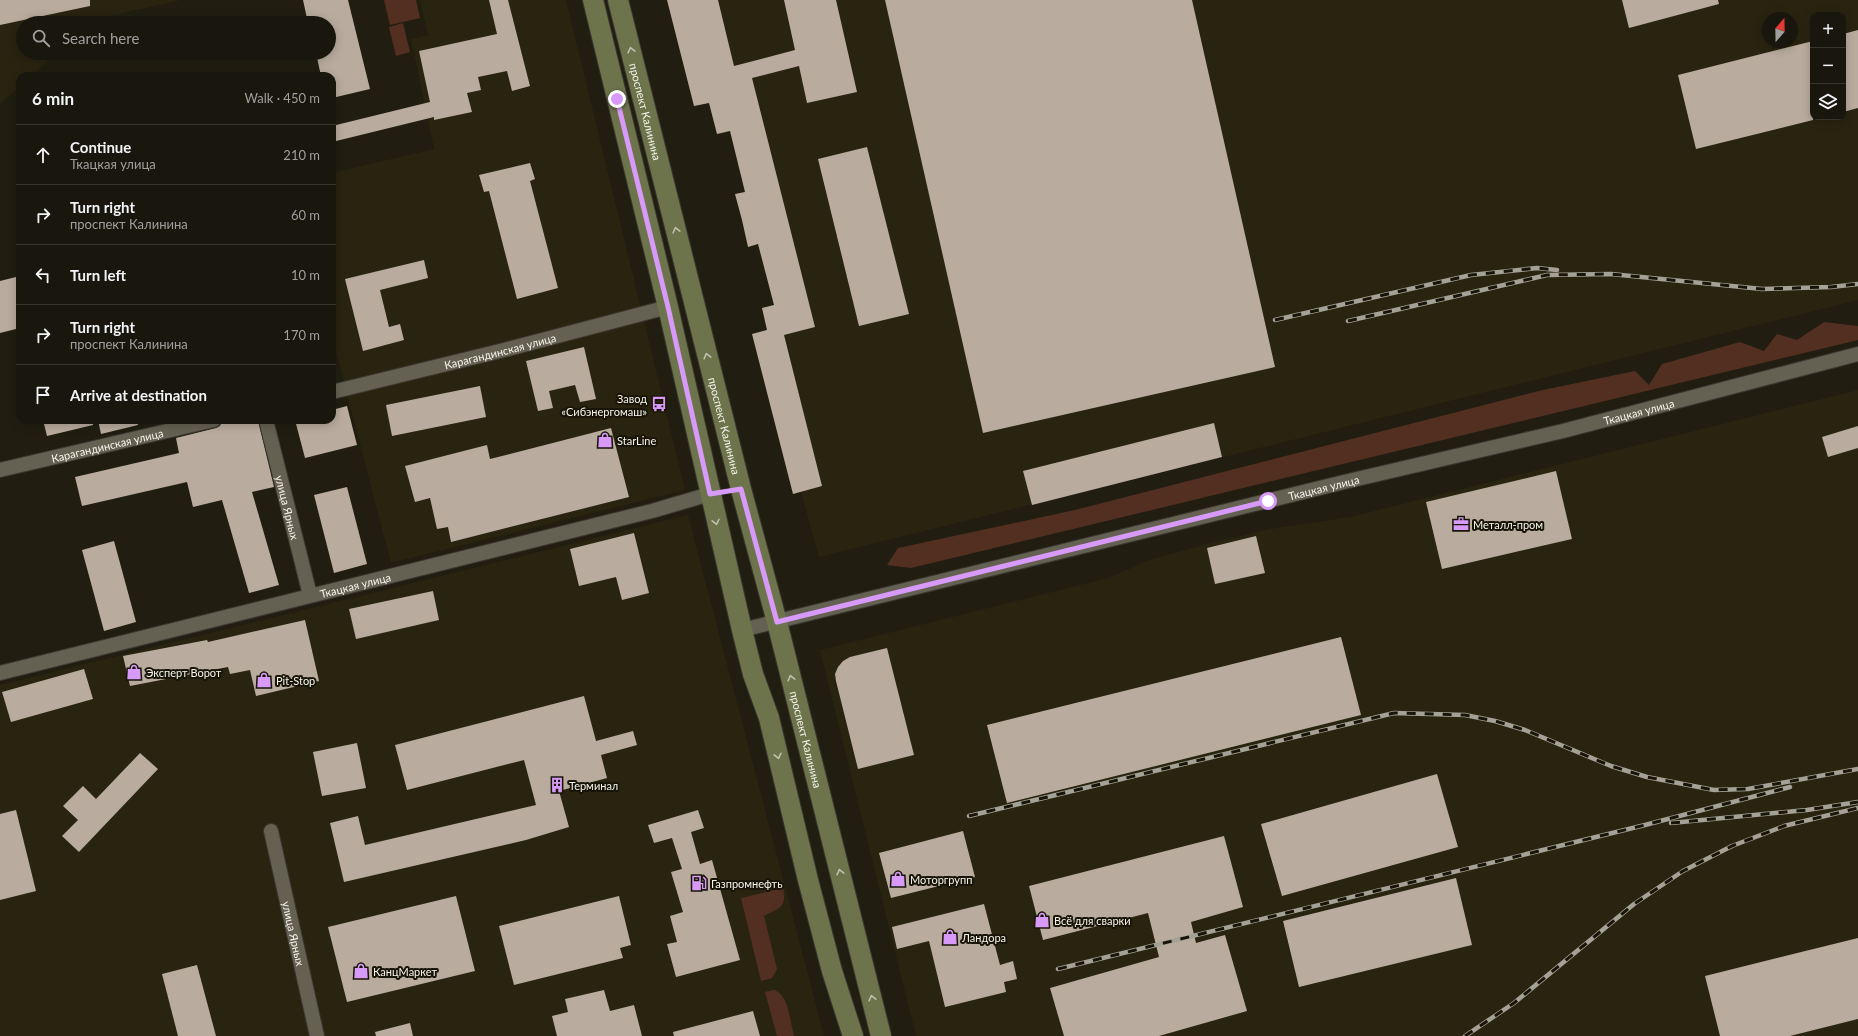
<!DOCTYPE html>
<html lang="en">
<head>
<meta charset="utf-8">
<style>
  body { margin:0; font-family:Lato,sans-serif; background:#221f16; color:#f1f3f6 }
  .controls { position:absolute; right:12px; top:12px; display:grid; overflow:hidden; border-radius:8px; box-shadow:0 2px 10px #0003 }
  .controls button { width:36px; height:36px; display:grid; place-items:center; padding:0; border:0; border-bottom:1px solid #37352e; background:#19160d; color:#f1f3f6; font:20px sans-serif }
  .compass { position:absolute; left:1762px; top:12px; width:36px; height:36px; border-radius:50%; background:#19160d; box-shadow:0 2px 10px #0003; rotate:20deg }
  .stop { position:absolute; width:12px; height:12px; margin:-9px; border:3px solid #d89af8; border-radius:50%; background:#fff }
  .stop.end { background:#d89af8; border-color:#fff; box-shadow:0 1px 4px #0008 }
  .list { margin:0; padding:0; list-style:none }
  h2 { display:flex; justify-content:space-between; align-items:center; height:52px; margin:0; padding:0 16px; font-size:17px }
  h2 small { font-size:13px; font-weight:400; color:#9f9f9d }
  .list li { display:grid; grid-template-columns:26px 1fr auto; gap:12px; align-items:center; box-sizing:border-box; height:60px; padding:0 16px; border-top:1px solid #37352e }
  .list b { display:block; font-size:15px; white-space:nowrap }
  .list p { margin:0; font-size:13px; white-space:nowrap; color:#9f9f9d }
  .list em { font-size:13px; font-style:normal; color:#9f9f9d }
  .icon { flex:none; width:22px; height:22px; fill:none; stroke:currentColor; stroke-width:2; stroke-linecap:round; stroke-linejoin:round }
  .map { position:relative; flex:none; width:1858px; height:1036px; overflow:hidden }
  .search { position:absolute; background:#19160d; box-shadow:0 2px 10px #0003; left:16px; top:16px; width:320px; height:44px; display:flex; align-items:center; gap:10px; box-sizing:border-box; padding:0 14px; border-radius:22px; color:#9f9f9d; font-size:15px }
  .panel { position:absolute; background:#19160d; box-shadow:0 2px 10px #0003; left:16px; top:72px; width:320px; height:352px; border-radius:12px }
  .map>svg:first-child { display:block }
</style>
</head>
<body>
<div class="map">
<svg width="1858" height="1036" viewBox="0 0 1858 1036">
  <rect width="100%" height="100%" fill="#211e11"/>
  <!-- built -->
  <g fill="#292410" fill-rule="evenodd">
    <polygon points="0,0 181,0 91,20 88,23 23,23 23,53 56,53 31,76 20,76 20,86 0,104"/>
    <polygon points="420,0 566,0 685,490 391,563 332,336 332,173 434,149 411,39 428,35"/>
    <path d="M 667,0 L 1858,0 L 1858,300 L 819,557 L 801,492 L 793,494 L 752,334 L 767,330 L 762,308 L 774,305 L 758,244 L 748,247 L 742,220 L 735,194 L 745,191 L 730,131 L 717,134 L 709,103 L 694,106 ZM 1813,15 L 1843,15 L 1843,117 L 1813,117 ZM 1768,18 L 1792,18 L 1792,42 L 1768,42 Z"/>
    <polygon points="1858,390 1858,1036 916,1036 820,650 1108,578 1152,559 1211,543 1270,529 1350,517"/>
    <polygon points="688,515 824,1036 0,1036 0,685"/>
  </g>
  <!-- green -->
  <g fill="#532f22">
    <polygon points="384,0 416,0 420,18 390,25"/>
    <polygon points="403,23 410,52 396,56 389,27"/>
    <polygon points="1824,322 1858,326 1858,340 911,568 887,565 898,548 1075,510 1543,390 1635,371 1649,385 1662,364 1740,342 1764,351 1777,334 1797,340"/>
    <path d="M 783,888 C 787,908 779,908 764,916 L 777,969 L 772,978 L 761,981 L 741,898 Z"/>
    <path d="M 774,990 C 789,994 790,1022 794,1036 L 809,1036 L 777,1036 L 765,992 Z"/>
  </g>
  <!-- building -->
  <g fill="#b9ac9e">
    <polygon points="0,0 90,0 90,6 0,25"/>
    <polygon points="303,0 348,0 370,89 332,98 332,76 321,76 316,53 329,53 329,23 308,23"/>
    <polygon points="489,0 508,0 530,86 512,91 507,71 478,77 481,90 467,93 472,112 434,120 434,117 332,142 332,126 430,102 419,51 497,34"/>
    <polygon points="667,0 718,0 734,66 795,50 784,0 836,0 857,92 807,103 799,66 752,78 815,327 784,335 822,486 793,494 752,334 767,330 762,308 774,305 758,244 748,247 742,220 735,194 745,192 730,131 717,134 709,103 694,106"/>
    <polygon points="885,0 1192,0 1275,367 983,433"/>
    <polygon points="1622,0 1718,0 1719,4 1629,28"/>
    <polygon points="1858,30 1858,108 1843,112 1843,34"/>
    <polygon points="1813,41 1813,120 1696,149 1678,75"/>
    <polygon points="867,147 909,314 859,326 818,159"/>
    <polygon points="530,163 535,179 530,181 558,288 517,299 489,191 484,192 479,175"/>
    <polygon points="424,260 428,278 380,290 389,327 400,324 404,340 363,351 345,279"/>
    <polygon points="20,276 20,328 0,333 0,281"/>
    <polygon points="584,347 596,399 580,402 575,385 549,391 553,408 538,411 526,361"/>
    <polygon points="480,386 486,417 392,436 386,405"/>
    <polygon points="347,406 357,445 305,458 295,420 332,420 332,410"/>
    <polygon points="43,420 93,420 93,425 47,436"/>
    <polygon points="98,420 137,420 138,425 101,434"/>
    <polygon points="222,420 258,420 274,487 252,492 279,585 249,593 222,500 193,507 187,482 82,506 75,477 179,453 176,438 216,428 220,426"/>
    <polygon points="1214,423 1222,457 1032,505 1023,471"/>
    <polygon points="1858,426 1858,448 1828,457 1822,437"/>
    <polygon points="611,428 629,497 451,542 448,527 437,529 430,498 415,502 405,466 487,445 490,459"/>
    <polygon points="1556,471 1572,539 1442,569 1426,502"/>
    <polygon points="347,487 367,564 334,573 314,495"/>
    <polygon points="634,533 649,593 622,600 616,577 579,586 570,549"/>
    <polygon points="1256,536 1265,573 1215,584 1207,548"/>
    <polygon points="114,541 136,622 104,631 82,550"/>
    <polygon points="433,591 439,620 356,639 349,609"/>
    <polygon points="305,620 319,681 256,696 250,670 230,674 228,667 130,686 123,656 207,640 208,642"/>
    <polygon points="1341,637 1361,715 1007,803 987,725"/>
    <polygon points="887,648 914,755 858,769 836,681 835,674 838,667 843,661 850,657"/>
    <polygon points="84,669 93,699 11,722 2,692"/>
    <polygon points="584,696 596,741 633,731 637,745 601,755 607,778 559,791 569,827 526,840 344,882 330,823 358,816 365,845 536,805 524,760 407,790 395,745"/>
    <polygon points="357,743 366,788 322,796 313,752"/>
    <polygon points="140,753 158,769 79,852 62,836 78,820 63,806 83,786 96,799"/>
    <polygon points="1437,774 1458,847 1282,896 1261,824"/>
    <polygon points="16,810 36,891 0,900 0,814"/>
    <polygon points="698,810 704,828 691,832 700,864 712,860 740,960 676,977 667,944 677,942 670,916 683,912 671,872 682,869 672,838 654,843 648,825"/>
    <polygon points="963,831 975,877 891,898 879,853"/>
    <polygon points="1224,836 1243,907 1191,922 1196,943 1225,935 1247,1011 1159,1036 1064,1036 1050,988 1159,957 1148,913 1043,940 1029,886"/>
    <polygon points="1456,878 1472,945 1299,987 1283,921"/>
    <polygon points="456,896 475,971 347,1002 328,927"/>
    <polygon points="619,896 631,945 620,948 623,958 514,985 499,926"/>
    <polygon points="984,904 1000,965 1013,961 1017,979 1004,982 1006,992 945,1007 929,941 897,949 892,927"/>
    <polygon points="1858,938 1858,1019 1790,1036 1720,1036 1705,976"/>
    <polygon points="197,965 216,1036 178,1036 162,974"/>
    <polygon points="604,990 610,1011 634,1005 642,1036 557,1036 552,1016 568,1012 565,999"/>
    <polygon points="753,1011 760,1036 674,1036 673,1032"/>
    <polygon points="410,1023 413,1036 376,1036 375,1032"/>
  </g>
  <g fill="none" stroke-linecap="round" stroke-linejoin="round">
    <defs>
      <g id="street">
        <path id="s1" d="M 332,392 L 500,351 L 668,307"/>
        <path id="s2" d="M 266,420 L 310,595"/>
        <path id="s3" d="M 0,470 L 214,420"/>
        <path id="s4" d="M 742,630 L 1344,482 L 1563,431 L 1858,354"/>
        <path id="s5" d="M 0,673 L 652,511 L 710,494"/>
        <path id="s6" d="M 271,831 L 317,1036"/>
      </g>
      <g id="secondary">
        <polyline points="593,0 668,307 742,630 753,674 769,718 808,880 832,971 853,1036"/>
        <path id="s7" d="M 618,0 L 741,489 L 777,622 L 881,1036"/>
      </g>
    </defs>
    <!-- street casing -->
    <use href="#street" stroke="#3a3730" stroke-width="16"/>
    <!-- secondary casing -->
    <use href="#secondary" stroke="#3a3730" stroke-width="22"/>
    <!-- street -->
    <use href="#street" stroke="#656152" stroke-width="14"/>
    <!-- secondary -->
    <use href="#secondary" stroke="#6d744c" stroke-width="20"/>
    <defs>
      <g id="rail">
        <polyline points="1275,320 1471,275 1537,268 1557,270"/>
        <polyline points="1348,321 1547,275 1611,274 1762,289 1831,287 1858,284"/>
        <polyline points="969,816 1394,713 1465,715 1495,721 1525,730 1611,766 1647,777 1714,790 1748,789 1858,769"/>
        <polyline points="1671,823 1807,810 1858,802"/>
        <polyline points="1058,969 1645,825 1790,787"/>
        <polyline points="1465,1036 1514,1003 1634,904 1683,871 1732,846 1784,826 1858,808"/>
      </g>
    </defs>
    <!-- rail casing -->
    <use href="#rail" stroke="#a4a297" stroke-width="4.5"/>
    <!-- rail -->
    <use href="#rail" stroke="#181508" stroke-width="3" stroke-dasharray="9" stroke-linecap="butt"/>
  </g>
  <!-- one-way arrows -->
  <defs><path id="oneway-chevron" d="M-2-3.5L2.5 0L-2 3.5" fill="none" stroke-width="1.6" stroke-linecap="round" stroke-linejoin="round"/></defs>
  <g stroke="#bfc1ab">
    <use href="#oneway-chevron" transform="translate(631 50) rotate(-104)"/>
    <use href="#oneway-chevron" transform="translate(676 230) rotate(-104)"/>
    <use href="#oneway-chevron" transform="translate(707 356) rotate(-104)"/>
    <use href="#oneway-chevron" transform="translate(716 522) rotate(77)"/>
    <use href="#oneway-chevron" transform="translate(791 678) rotate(-104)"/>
    <use href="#oneway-chevron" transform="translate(778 756) rotate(77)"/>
    <use href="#oneway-chevron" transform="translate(840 872) rotate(-104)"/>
    <use href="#oneway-chevron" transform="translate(872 998) rotate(-104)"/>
  </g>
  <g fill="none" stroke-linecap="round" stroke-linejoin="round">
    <!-- route -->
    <polyline stroke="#d89af8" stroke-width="5" points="617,99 668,307 710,494 741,489 777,622 1268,501"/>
  </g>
  <!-- icons -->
  <defs>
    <symbol id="bus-bare" viewBox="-9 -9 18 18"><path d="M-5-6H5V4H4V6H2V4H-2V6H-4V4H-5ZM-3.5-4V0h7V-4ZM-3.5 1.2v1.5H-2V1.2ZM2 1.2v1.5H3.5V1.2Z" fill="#d89af8" stroke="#181508" stroke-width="2.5" paint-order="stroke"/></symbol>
    <symbol id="shop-bare" viewBox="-9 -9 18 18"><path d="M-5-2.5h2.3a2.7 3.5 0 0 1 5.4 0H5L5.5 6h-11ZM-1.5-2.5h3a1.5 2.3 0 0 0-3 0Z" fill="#d89af8" stroke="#181508" stroke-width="2.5" paint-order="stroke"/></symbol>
    <symbol id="office-bare" viewBox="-9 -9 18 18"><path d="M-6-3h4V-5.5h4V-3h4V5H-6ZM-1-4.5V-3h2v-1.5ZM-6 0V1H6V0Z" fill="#d89af8" stroke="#181508" stroke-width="2.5" paint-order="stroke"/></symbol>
    <symbol id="building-bare" viewBox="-9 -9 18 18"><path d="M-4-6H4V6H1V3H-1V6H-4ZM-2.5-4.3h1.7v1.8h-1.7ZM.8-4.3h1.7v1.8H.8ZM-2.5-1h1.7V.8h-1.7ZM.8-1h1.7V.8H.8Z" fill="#d89af8" stroke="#181508" stroke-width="2.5" paint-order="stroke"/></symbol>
    <symbol id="fuel-bare" viewBox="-9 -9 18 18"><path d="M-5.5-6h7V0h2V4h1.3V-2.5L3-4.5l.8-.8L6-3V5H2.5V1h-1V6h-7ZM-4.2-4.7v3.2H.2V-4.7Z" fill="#d89af8" stroke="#181508" stroke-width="2.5" paint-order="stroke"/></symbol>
  </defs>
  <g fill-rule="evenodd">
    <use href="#bus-bare" x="648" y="393" width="22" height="22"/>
    <use href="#shop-bare" x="594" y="429" width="22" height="22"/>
    <use href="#office-bare" x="1450" y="513" width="22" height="22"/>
    <use href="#shop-bare" x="123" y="661" width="22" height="22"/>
    <use href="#shop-bare" x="253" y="669" width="22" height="22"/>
    <use href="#building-bare" x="546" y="774" width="22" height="22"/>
    <use href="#shop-bare" x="887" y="868" width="22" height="22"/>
    <use href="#fuel-bare" x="688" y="872" width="22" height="22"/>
    <use href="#shop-bare" x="1031" y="909" width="22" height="22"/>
    <use href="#shop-bare" x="939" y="926" width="22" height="22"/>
    <use href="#shop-bare" x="350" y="960" width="22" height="22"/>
  </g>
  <g text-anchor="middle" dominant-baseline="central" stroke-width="4" stroke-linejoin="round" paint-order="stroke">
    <!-- street labels -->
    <g font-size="11" fill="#f6f4eb" stroke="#181508">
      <text stroke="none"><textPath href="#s7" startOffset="115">проспект Калинина</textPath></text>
      <text stroke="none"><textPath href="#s1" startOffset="173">Карагандинская улица</textPath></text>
      <text stroke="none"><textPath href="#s4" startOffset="923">Ткацкая улица</textPath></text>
      <text stroke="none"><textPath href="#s7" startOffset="439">проспект Калинина</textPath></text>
      <text stroke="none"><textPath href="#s3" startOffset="110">Карагандинская улица</textPath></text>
      <text stroke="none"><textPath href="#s4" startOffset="599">Ткацкая улица</textPath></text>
      <text stroke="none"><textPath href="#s2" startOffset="90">улица Ярных</textPath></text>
      <text stroke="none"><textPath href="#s5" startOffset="366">Ткацкая улица</textPath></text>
      <text stroke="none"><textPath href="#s7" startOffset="763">проспект Калинина</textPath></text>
      <text stroke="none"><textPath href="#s6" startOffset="105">улица Ярных</textPath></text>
    </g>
    <!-- poi labels -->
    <g font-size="11" fill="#f6f4eb" stroke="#181508" text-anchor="start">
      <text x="647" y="398" text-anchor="end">Завод<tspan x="647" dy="13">«Сибэнергомаш»</tspan></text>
      <text x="617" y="440">StarLine</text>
      <text x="1473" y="524">Металл-пром</text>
      <text x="146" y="672">Эксперт Ворот</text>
      <text x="276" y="680">Pit-Stop</text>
      <text x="569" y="785">Терминал</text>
      <text x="910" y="879">Моторгрупп</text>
      <text x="711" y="883">Газпромнефть</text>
      <text x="1054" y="920">Всё для сварки</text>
      <text x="962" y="937">Ландора</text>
      <text x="373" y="971">КанцМаркет</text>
    </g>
  </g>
</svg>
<div class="controls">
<button>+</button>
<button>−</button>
<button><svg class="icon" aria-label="layers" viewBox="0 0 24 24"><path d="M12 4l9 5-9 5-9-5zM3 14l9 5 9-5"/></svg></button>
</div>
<svg class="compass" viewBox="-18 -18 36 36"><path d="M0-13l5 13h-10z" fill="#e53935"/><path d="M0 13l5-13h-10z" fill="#9f9f9d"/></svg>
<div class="stop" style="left:1268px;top:501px"></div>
<div class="stop end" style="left:617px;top:99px"></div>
<div class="search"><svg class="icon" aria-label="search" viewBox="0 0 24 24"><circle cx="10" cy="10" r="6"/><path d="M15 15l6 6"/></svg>Search here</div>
<section class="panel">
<h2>6 min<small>Walk · 450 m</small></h2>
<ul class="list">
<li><svg class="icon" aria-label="ahead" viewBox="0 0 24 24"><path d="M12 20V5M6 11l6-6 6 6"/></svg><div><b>Continue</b><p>Ткацкая улица</p></div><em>210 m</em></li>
<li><svg class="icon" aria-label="right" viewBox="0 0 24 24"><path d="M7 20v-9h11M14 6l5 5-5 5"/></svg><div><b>Turn right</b><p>проспект Калинина</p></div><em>60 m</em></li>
<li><svg class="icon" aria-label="left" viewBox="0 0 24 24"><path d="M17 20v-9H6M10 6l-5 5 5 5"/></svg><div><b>Turn left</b></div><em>10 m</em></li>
<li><svg class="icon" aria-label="right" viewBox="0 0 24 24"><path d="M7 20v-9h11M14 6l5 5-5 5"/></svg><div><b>Turn right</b><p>проспект Калинина</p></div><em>170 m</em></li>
<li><svg class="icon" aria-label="arrive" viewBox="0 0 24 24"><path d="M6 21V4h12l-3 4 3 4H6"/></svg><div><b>Arrive at destination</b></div></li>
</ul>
</section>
</div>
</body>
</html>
